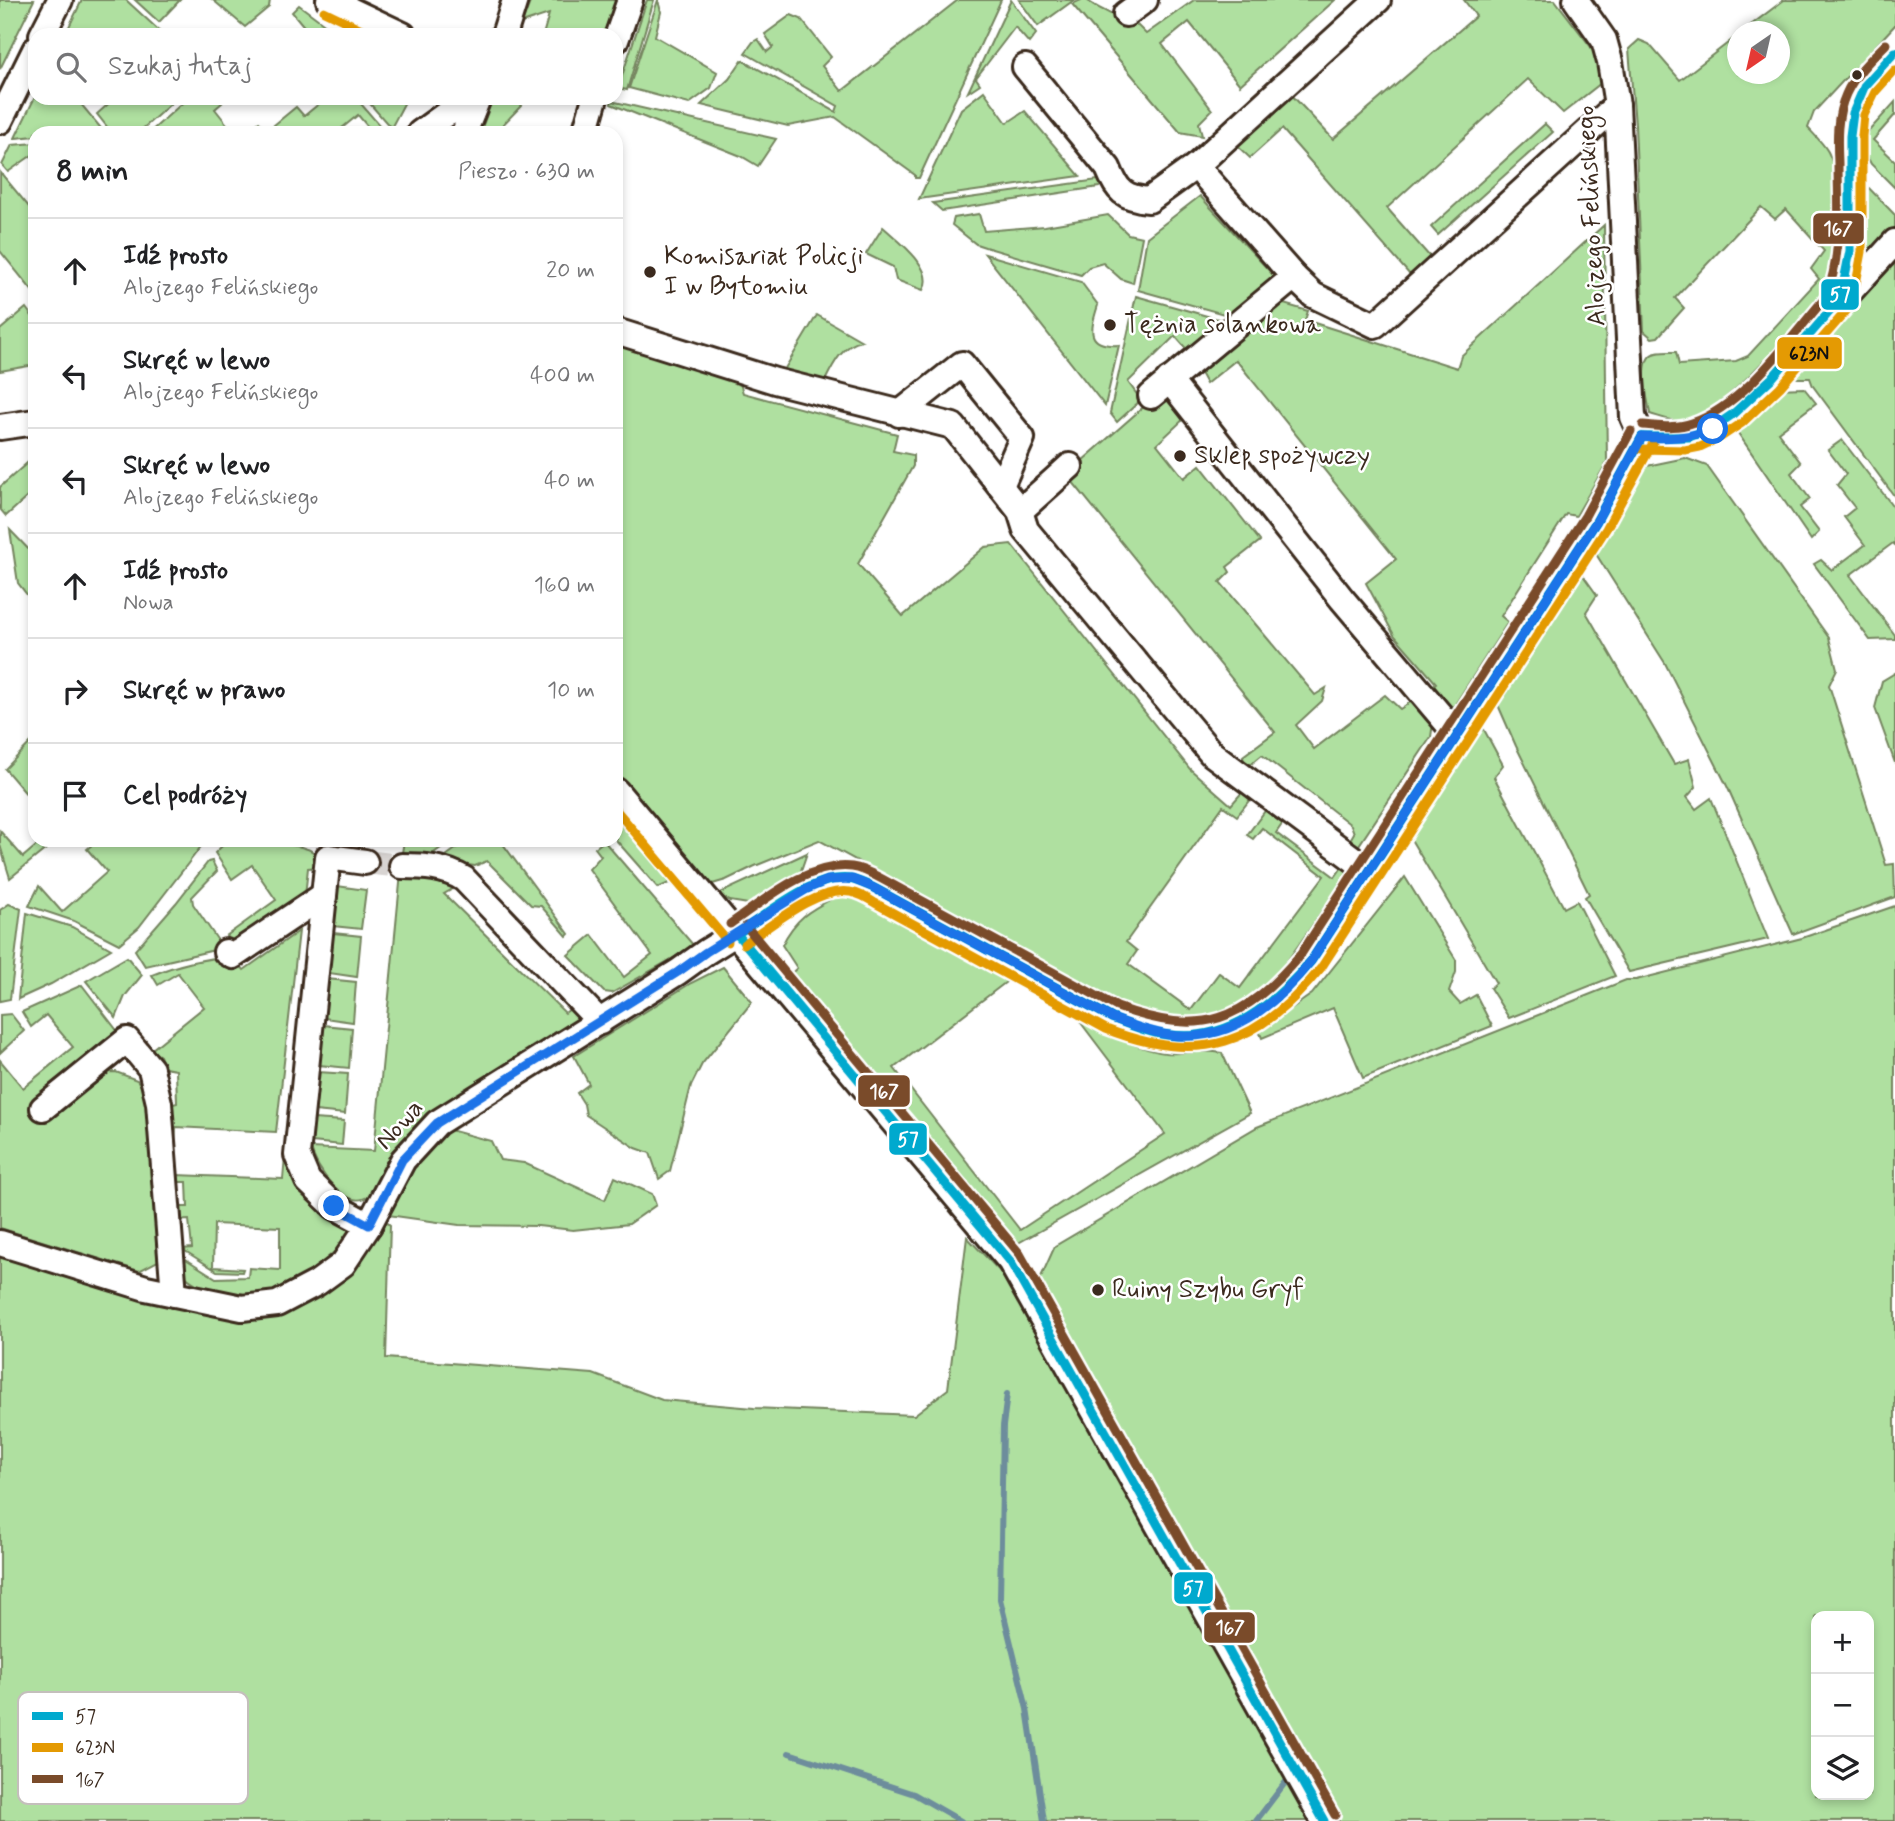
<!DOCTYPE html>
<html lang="pl">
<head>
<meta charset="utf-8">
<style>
  body { margin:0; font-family:Mynerve,sans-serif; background:#f6f6f6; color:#202124 }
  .controls { position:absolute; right:21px; bottom:21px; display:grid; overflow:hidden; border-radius:14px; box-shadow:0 4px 10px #0003 }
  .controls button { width:63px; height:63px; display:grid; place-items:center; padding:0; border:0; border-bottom:2px solid #e0e0e0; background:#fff; color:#202124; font:35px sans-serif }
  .compass { position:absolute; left:1727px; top:21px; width:63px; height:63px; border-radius:50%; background:#fff; box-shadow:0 4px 10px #0003; rotate:214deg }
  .stop { position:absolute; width:21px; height:21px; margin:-16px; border:5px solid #1a73e8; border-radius:50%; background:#fff }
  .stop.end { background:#1a73e8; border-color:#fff; box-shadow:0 2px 7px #0008 }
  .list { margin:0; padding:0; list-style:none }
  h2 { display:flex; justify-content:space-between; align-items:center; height:91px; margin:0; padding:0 28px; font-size:30px }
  h2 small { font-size:23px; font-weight:400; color:#757577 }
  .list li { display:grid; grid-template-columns:46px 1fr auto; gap:21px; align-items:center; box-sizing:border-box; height:105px; padding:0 28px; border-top:2px solid #e0e0e0 }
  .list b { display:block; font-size:26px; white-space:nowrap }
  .list p { margin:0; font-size:23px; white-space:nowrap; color:#757577 }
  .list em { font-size:23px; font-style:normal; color:#757577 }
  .icon { flex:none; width:38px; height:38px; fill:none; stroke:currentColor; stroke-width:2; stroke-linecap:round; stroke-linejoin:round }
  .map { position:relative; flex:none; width:1895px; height:1821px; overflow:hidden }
  .search { position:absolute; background:#fff; box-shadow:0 4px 10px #0003; left:28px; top:28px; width:595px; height:77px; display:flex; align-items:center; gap:18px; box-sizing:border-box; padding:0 24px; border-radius:21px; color:#757577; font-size:26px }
  .panel { position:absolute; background:#fff; box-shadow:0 4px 10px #0003; left:28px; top:126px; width:595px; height:721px; border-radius:21px }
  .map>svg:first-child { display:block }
</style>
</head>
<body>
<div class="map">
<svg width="1895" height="1821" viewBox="0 0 1895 1821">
  <rect width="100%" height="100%" fill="#fff"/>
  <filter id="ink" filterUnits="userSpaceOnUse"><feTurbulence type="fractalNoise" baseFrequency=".0143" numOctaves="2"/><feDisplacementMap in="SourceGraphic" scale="14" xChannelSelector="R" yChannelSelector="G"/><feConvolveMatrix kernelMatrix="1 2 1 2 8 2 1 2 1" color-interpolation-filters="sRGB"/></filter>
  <g filter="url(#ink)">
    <!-- green -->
    <g fill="#afe0a0" stroke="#75855f" stroke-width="2" fill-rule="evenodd">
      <polygon points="0,0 34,0 0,69"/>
      <polygon points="82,0 126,0 164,35 65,35"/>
      <polygon points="135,0 180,0 159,22"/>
      <polygon points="213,0 270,0 269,7 245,27"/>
      <polygon points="531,0 620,0 609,35 543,35 549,14 522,23"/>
      <polygon points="647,0 654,0 627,90 618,88"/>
      <polygon points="658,0 661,12 655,36 717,72 711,88 689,104 629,88"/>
      <polygon points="958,0 1001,0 919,178 915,178 915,175 835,117 788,126 701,105 729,79 742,60 836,112 838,106 745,53 753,42 758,39 767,52 773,47 765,34 791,15 801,19 831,57 822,66 842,91"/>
      <polygon points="1011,0 1036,34 1029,43 1015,27 976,78 980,84 968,92"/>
      <polygon points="1019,0 1074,0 1038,26"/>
      <path d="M 1081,0 L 1087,0 C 1097,9 1108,11 1118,19 L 1126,14 L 1146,34 L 1194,0 L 1335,0 L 1240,85 L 1189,22 L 1162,44 L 1212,110 L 1199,123 L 1202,136 L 1180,132 L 1072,4 Z"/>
      <polygon points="1464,0 1555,0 1597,55 1601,83 1563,113 1528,79 1387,208 1430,257 1410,275 1282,129 1250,158 1231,140 1288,91 1333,139 1476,16"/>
      <path d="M 1784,0 L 1895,0 L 1895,25 L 1814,112 L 1808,128 C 1827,148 1831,151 1836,179 L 1835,273 L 1828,290 L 1820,299 C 1790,331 1727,409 1688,421 C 1678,424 1661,417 1650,414 C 1648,401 1638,361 1653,354 C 1659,351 1670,352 1676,352 L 1679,365 L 1736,361 L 1748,356 L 1819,279 L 1811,269 L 1824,251 L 1786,209 L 1775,219 L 1761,207 L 1675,298 L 1684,308 L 1658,337 L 1652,338 L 1644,331 L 1635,125 L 1629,49 L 1639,40 L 1649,44 L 1680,80 L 1737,36 L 1738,74 L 1780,74 L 1780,32 L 1743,31 Z"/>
      <polygon points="299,5 335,32 341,35 311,35 292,12"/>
      <polygon points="984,91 1007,123 1025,111 1080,176 919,199 961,109"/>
      <polygon points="35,97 76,98 105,133 35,133 35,136 15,138"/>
      <polygon points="115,98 177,98 138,133 112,133 97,114"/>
      <polygon points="188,98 217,98 222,103 215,109 234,133 149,133"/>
      <polygon points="326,98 356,98 386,133 373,133 358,115 336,133 246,133 259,122 268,130 296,107 304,116"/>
      <polygon points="365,98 407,98 391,128"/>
      <polygon points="493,98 524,98 522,105 495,133 480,133"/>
      <polygon points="611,101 776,139 758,166 741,156 611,104"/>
      <polygon points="1895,102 1895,115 1873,140 1895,161 1895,188 1871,164 1862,147 1867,133"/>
      <polygon points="1545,124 1553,132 1438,235 1431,227"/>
      <polygon points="35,143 35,153 8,172 2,165 12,145"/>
      <polygon points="0,172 35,214 34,293 0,251"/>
      <polygon points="1105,179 1099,187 942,211 933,203"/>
      <polygon points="1863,184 1867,186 1895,215 1895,231 1865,260 1858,254 1859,189"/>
      <polygon points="1200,196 1275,277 1231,316 1138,290 1147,237"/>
      <polygon points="979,214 984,231 1045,226 1108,215 1128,234 1142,237 1133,283 1121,279 1103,263 1089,267 1081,275 985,247 976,244 952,225 954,218"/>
      <polygon points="1604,225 1607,462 1576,516 1566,514 1501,616 1508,622 1452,709 1444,706 1430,688 1436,683 1394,635 1366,583 1396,559 1236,360 1206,384 1200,373 1277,302 1308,311 1305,320 1457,368 1461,356"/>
      <path d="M 883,227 C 897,240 936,268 923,290 L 896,280 L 893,267 L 866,254 Z"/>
      <path d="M 985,254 L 1081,282 L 1098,305 C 1091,328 1084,347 1119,345 L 1105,406 Z"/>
      <polygon points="1895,263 1895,497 1813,386 1810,378 1788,378"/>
      <polygon points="1136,296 1225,321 1190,353 1175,336 1128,382 1141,400 1117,422 1110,413"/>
      <polygon points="26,308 35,320 35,365 0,371 0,330"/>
      <path d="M 817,315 L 862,341 C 841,345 832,367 823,385 L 781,375 Z"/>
      <path d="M 616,342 L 740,383 L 743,393 L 897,434 L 893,451 L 913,455 L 913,466 L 858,564 L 903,616 L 985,547 L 1011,544 L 1190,769 L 1231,805 L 1244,790 L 1251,798 L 1237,816 L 1223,806 L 1126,942 L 1137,951 L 1128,964 L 1191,1010 L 1219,973 L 1240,988 L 1324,876 L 1262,828 L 1253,839 L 1247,835 L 1268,807 L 1285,820 L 1276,833 L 1335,877 L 1345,863 L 1352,869 C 1284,955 1259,1054 1124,1006 L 819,840 L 755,866 L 726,880 L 709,885 L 616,775 Z"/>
      <polygon points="1804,388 1816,403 1778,432 1801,463 1791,473 1810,499 1800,507 1819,532 1811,540 1738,433 1777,389"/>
      <polygon points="1164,389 1187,416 1157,444 1184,478 1200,465 1260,541 1227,567 1230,572 1220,582 1315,695 1326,688 1322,701 1296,725 1314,749 1385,695 1400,709 1415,699 1433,723 1431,737 1355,851 1347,845 1354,833 1351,825 1262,755 1245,769 1243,756 1275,732 1072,481 1065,476"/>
      <polygon points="1842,440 1895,509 1895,545 1893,543 1850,575 1895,635 1895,639 1870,640 1814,564 1821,560 1832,570 1865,545 1844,517 1855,508 1837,485 1846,474 1828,450"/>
      <polygon points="35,456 35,490 6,516 0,509 0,487"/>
      <polygon points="1685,458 1707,466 1829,638 1837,669 1829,685 1886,865 1894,864 1895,897 1793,934 1727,786 1665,663 1589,543 1615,503 1647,466"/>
      <polygon points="10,530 35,556 35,605 18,583"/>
      <polygon points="1582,574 1597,595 1586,612 1674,764 1689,759 1696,787 1687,797 1696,809 1711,798 1768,939 1629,972 1585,897 1589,894 1516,746 1495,698 1566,579"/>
      <polygon points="1895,673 1895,763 1875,708 1882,681"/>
      <polygon points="1481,724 1503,765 1494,777 1564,908 1577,901 1615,976 1509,1018 1490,988 1496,983 1409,836"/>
      <polygon points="35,738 35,789 28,796 5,769"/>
      <polygon points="616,808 690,894 687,896 669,883 658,888 616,840"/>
      <polygon points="0,831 23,857 43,840 57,840 10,878 0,845"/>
      <polygon points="98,840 206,840 139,927 119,944 74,921 29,906 39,886 62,912 107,872 87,849"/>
      <path d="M 239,840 C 253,840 304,844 313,852 C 319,856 319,860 319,867 L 308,868 L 305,896 L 233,947 L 226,936 L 276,900 L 252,865 L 232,879 L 215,853 L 223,845 Z"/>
      <polygon points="404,840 452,840 431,855 402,853"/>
      <polygon points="468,840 500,840 569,934 567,936 541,906 531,905 487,861 475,866 439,861"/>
      <polygon points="604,841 694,946 612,993 604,992 568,955 592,935 624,977 652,955 589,869 601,856 595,848"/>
      <polygon points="807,853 799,876 789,892 760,906 730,901 718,894"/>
      <polygon points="212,861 217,871 192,897 193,904 223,948 145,966 135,950 176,903 208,862"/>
      <path d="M 401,873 L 435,874 L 458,886 L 444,894 L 565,1013 L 576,1004 L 579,1013 L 576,1022 L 417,1124 L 402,1143 L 373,1197 L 370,1195 C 347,1214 315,1168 311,1148 L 374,1151 Z"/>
      <polygon points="1405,877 1456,960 1456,972 1449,992 1460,1004 1476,995 1492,1026 1363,1078 1333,1008 1262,1038 1259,1031 1312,994"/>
      <polygon points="337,886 366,890 361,929 333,926"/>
      <path d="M 841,894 L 863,900 L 1010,979 L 894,1068 L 1020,1230 L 1165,1134 L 1078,1019 C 1103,1031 1138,1050 1166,1053 C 1185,1055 1200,1049 1222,1053 L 1250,1113 L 1011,1247 L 786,978 L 797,968 L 782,945 C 797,915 813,909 841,894 Z"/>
      <polygon points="9,904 21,909 10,999 0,1001 0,910"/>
      <path d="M 1895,906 L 1895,1821 L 0,1821 L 0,1252 L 281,1312 L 311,1301 L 333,1285 L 385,1221 L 390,1225 L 386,1358 L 593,1374 L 662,1400 L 754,1408 L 914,1415 L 948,1389 L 967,1237 L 1008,1280 L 1037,1286 L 1055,1246 L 1257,1127 L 1626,980 L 1636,980 L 1802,938 ZM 1816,1616 L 1869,1616 L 1869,1795 L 1816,1795 Z"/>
      <polygon points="27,913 72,927 111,949 51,984 18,999"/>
      <path d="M 299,931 L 276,1132 L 176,1127 L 175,1140 L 167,1137 L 166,1106 L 177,1103 L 176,1070 L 165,1068 L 160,1056 L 151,1050 L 204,1007 L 178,973 L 158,985 L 152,975 C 178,964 205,958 233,956 L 244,970 Z"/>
      <polygon points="333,933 361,936 357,977 329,973"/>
      <polygon points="127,957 142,975 125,996 116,1018 86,981"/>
      <polygon points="723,967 752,1002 702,1064 691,1086 670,1171 659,1179 650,1153 636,1148 586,1115 584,1104 577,1093 589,1084 574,1056 691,983"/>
      <polygon points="327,979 356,982 353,1022 324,1018"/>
      <polygon points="82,985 122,1037 100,1073 116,1072 137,1080 153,1103 160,1260 139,1271 0,1228 0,1060 23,1088 73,1047 46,1015 31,1027 22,1012"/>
      <polygon points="11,1014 24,1031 0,1053 0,1015"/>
      <polygon points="323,1025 352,1028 349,1068 319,1065"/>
      <polygon points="318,1072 348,1074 345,1114 315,1111"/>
      <polygon points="313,1119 344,1121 342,1145 312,1142"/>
      <polygon points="446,1129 491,1141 500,1160 524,1163 605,1200 615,1177 652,1194 656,1205 629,1224 573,1230 538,1226 459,1225 388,1215 427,1145"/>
      <path d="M 287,1134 C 289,1149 288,1169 296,1184 C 308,1205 336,1213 350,1232 L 347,1240 C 306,1277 288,1299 229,1294 C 211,1292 194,1286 181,1272 L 181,1256 L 216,1278 L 248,1277 L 249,1268 L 280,1270 L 280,1227 L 214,1224 L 213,1267 L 243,1269 L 242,1272 L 217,1271 L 182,1249 L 192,1248 L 189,1220 L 173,1221 L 172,1207 L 188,1207 L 187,1182 L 171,1182 L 176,1175 L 283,1179 Z"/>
    </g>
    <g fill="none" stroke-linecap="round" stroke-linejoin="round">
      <!-- stream -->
      <g stroke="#6d8d9c" stroke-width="6">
        <polyline points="1007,1394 1003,1426 1000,1599 1027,1709 1044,1821"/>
        <polyline points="789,1753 914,1794 961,1821"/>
        <polyline points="1256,1821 1288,1779"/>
      </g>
      <!-- minor-tunnel -->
      <polyline stroke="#d8d4d2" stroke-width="24" stroke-dasharray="24 12" stroke-linecap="butt" points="365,862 402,866"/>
      <defs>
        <g id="minor">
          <polyline points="329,0 403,35"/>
          <polyline points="1576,0 1604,40 1610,62 1617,105 1633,417 1642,437"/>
          <polyline points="1126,14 1145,0"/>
          <polyline points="42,35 60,0"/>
          <polyline points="504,35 515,0"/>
          <polyline points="616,40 630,0"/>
          <path d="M 1025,67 L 1108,168 C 1117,191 1124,198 1149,200 L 1196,166"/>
          <polyline points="0,121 35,50"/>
          <polyline points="420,133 445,115 477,100"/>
          <polyline points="464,133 478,98"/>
          <polyline points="585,133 595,98"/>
          <polyline points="1294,277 1196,166 1378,0"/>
          <polyline points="616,331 775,381 953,426 1020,511 1026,530 1211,753 1371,872"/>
          <polyline points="1169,380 1342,599 1458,736"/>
          <polyline points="1151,396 1294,277 1313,295 1375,325 1617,105"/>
          <polyline points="899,414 962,364 1022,438 1001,486"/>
          <polyline points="0,427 35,422"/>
          <polyline points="1642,437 1672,439 1694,436 1713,429 1750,401 1895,242"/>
          <polyline points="1020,511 1070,466"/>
          <polyline points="616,791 1010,1261 1324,1821"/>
          <polyline points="365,862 328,857 297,1155 308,1181 334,1206 369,1225"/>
          <path d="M 402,866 C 424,866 445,867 464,879 L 600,1022"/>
          <polyline points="226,952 233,956 324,895"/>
          <polyline points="43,1108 127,1040 151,1069 159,1103 174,1294"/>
          <path d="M 0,1243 L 146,1288 L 242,1308 L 277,1304 L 317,1283 L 343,1264 L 369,1225 L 403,1160 L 437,1123 L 678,972 L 706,952 L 807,889 L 828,880 L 852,879 L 872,887 L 1112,1018 C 1131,1025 1149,1032 1169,1035 C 1228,1044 1277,1004 1311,961 L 1596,522 L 1642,437"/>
        </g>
      </defs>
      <!-- minor casing -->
      <use href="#minor" stroke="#3b2a1e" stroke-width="30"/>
      <!-- minor -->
      <use href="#minor" stroke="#fff" stroke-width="24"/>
      <defs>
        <g id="bus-1">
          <polyline points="1642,437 1689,437 1714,427 1733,414 1772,378 1837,303 1843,286 1850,251 1850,136 1853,113 1865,85 1895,52"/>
          <path d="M 737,934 C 767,914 813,874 850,879 C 860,881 868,885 876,889 L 1112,1018 C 1130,1025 1149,1033 1169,1035 C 1229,1042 1274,1004 1311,961 L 1596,522 L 1642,437"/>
          <polyline points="737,934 1010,1261 1324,1821"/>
        </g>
        <g id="bus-2">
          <polyline points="324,11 374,35"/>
          <polyline points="1641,449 1685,450 1700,447 1721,437 1742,423 1780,387 1847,310 1855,289 1862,252 1862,136 1864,115 1875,92 1895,70"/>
          <polyline points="616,810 728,942"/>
          <path d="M 744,944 C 770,927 817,886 850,892 C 859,893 867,898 875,903 L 1106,1029 C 1200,1066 1258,1045 1321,968 L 1606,529 L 1653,443"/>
        </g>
        <g id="bus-3">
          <path d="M 1643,425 C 1659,426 1676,429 1692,423 C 1745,405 1790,338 1826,297 C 1843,253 1838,208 1838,163 C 1837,140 1836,116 1846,94 C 1855,74 1871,59 1886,44"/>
          <path d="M 730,924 C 764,901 807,862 852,867 C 862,868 873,874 882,879 L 1117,1007 C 1203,1038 1243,1022 1301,954 L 1585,516 L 1631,431"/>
          <polyline points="746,926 1020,1254 1335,1815"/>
        </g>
      </defs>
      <!-- bus-1 casing -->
      <use href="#bus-1" stroke="#fff" stroke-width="14"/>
      <!-- bus-2 casing -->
      <use href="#bus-2" stroke="#fff" stroke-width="14"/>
      <!-- bus-3 casing -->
      <use href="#bus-3" stroke="#fff" stroke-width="14"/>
      <!-- bus-1 -->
      <use href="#bus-1" stroke="#00a9ce" stroke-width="9"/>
      <!-- bus-2 -->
      <use href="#bus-2" stroke="#e49a03" stroke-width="9"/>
      <!-- bus-3 -->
      <use href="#bus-3" stroke="#7a4b2a" stroke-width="9"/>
    </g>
  </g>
  <g fill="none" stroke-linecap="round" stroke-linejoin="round" filter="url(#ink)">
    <!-- route -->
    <path stroke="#1a73e8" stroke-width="9" d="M 334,1206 L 369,1225 L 402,1160 L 437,1123 L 678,972 L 706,952 L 807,889 L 828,880 L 852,879 L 872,887 L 1112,1018 C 1131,1025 1149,1032 1169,1035 C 1229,1044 1277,1004 1311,961 L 1596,522 L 1642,437 C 1667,439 1688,438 1713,429"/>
  </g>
  <!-- markers -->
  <g fill="#3b2a1e" stroke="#fff" stroke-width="2.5">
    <circle cx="1857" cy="75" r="6"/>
    <circle cx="650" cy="272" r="7"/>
    <circle cx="1110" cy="325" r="7"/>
    <circle cx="1180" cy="456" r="7"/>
    <circle cx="1098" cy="1290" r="7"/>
  </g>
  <g text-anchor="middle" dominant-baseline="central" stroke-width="5" stroke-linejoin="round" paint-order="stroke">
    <!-- street labels -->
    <g font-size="26" fill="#3b2a1e" stroke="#fff">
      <text transform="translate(1592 216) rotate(-93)">Alojzego Felińskiego</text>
      <text transform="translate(400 1125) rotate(-48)">Nowa</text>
    </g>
    <!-- poi labels -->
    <g font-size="26" fill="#3b2a1e" stroke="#fff" text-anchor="start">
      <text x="664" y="257">Komisariat Policji<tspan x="664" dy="30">I w Bytomiu</tspan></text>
      <text x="1124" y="325">Tężnia solankowa</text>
      <text x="1194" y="456">Sklep spożywczy</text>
      <text x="1112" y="1290">Ruiny Szybu Gryf</text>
    </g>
  </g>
  <!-- legend -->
  <rect x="18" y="1692" width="230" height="112" rx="10" fill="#fff" stroke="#c4bfbc" stroke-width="2"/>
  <rect x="32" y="1712" width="31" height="8" fill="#00a9ce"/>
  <rect x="32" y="1743" width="31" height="9" fill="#e49a03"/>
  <rect x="32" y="1775" width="31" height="8" fill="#7a4b2a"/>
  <g font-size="19" fill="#3b2a1e">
    <text x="75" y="1723">57</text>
    <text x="75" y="1754">623N</text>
    <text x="75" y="1786">167</text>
  </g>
  <g stroke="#fff" stroke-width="2.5">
    <rect x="1812" y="212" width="53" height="33" rx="7" fill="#7a4b2a"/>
    <rect x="1820" y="278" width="40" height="33" rx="7" fill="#00a9ce"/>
    <rect x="1776" y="336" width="67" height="34" rx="7" fill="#e49a03"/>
    <rect x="857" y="1074" width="54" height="34" rx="7" fill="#7a4b2a"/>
    <rect x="888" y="1122" width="40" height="34" rx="7" fill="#00a9ce"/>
    <rect x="1173" y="1571" width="41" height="34" rx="7" fill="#00a9ce"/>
    <rect x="1203" y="1611" width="53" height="33" rx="7" fill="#7a4b2a"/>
  </g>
  <g font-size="19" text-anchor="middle" font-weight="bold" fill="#fff">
    <text x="1838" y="235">167</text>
    <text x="1840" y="301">57</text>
    <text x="884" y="1098">167</text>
    <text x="908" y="1146">57</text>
    <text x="1193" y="1595">57</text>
    <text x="1230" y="1634">167</text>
  </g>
  <g font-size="19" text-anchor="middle" font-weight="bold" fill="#111">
    <text x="1809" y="360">623N</text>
  </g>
</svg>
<div class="controls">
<button>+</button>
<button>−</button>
<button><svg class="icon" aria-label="layers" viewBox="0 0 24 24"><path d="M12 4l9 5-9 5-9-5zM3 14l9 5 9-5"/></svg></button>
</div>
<svg class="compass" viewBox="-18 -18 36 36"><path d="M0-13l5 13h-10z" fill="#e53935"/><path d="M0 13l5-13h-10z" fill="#757577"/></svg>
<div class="stop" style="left:1713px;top:429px"></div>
<div class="stop end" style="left:334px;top:1206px"></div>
<div class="search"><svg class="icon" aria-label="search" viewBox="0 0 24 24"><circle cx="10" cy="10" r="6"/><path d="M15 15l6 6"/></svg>Szukaj tutaj</div>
<section class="panel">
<h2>8 min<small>Pieszo · 630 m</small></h2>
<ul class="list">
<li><svg class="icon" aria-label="ahead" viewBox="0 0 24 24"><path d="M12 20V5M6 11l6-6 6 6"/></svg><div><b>Idź prosto</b><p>Alojzego Felińskiego</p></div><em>20 m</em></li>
<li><svg class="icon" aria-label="left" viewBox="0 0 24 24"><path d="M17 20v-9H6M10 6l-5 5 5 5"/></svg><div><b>Skręć w lewo</b><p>Alojzego Felińskiego</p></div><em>400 m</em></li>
<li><svg class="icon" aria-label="left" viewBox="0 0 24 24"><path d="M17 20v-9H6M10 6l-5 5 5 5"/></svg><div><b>Skręć w lewo</b><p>Alojzego Felińskiego</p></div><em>40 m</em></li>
<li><svg class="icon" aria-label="ahead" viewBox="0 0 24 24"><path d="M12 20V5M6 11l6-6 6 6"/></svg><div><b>Idź prosto</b><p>Nowa</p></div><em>160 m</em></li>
<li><svg class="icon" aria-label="right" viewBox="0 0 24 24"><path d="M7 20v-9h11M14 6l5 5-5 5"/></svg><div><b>Skręć w prawo</b></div><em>10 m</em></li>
<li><svg class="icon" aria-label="arrive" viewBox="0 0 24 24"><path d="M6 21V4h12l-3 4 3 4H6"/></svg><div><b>Cel podróży</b></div></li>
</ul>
</section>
</div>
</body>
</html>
